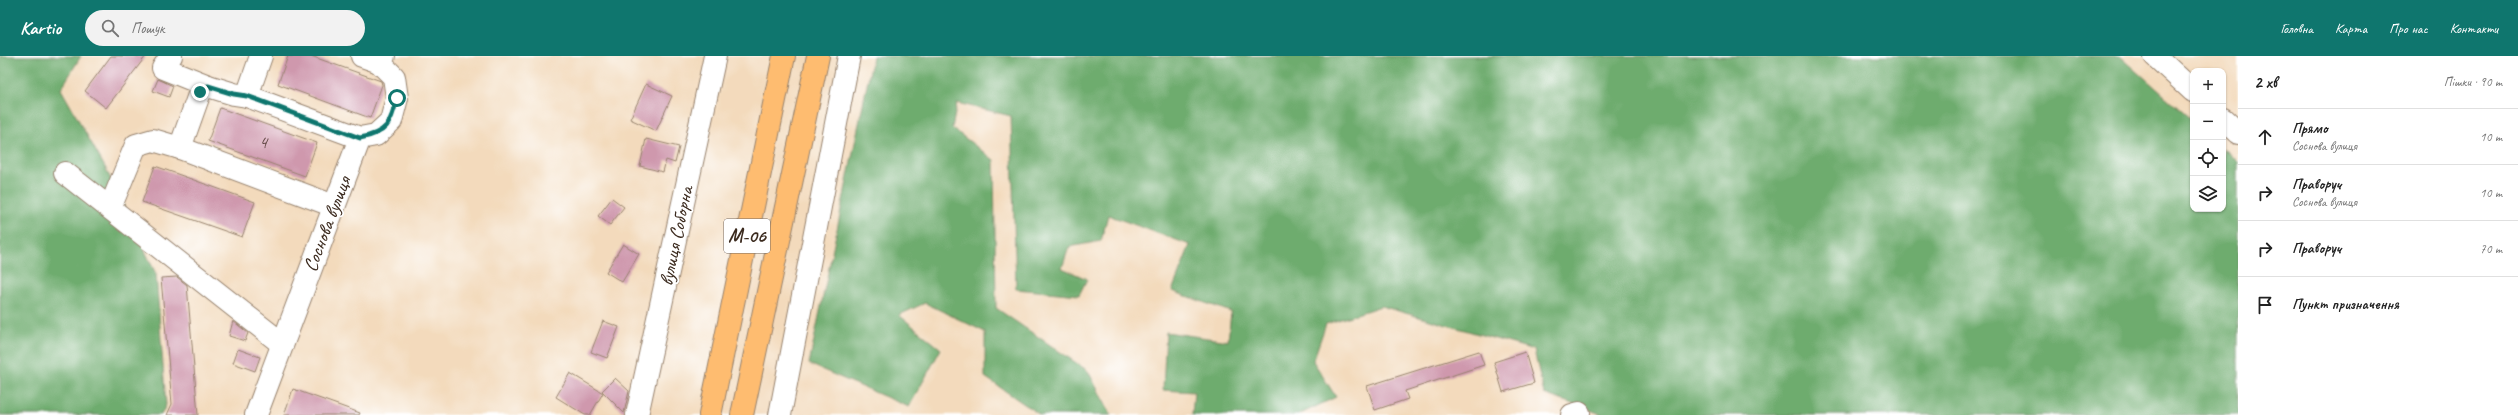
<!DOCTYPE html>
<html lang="uk">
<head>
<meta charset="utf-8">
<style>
  body { margin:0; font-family:Caveat,sans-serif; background:#f2f2f2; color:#222 }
  .controls { position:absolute; right:12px; top:12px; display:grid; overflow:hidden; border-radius:8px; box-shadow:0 1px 3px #0004 }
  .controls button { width:36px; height:36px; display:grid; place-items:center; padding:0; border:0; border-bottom:1px solid #e0e0e0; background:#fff; color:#222; font:20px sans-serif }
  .stop { position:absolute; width:12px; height:12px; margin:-9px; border:3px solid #0f766e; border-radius:50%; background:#fff }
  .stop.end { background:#0f766e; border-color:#fff; box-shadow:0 1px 4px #0008 }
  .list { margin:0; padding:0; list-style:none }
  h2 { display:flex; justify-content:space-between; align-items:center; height:52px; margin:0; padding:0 16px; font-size:17px }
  h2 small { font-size:13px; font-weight:400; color:#767676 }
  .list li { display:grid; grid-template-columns:26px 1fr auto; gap:12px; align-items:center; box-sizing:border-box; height:56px; padding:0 16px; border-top:1px solid #e0e0e0 }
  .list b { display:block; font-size:15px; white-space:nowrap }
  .list p { margin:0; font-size:13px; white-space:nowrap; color:#767676 }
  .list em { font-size:13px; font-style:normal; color:#767676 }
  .icon { flex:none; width:22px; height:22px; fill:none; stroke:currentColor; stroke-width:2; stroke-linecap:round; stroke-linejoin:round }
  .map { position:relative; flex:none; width:2238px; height:359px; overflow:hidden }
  header { display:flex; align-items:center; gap:24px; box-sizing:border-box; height:56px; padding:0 20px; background:#0f766e; color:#fff }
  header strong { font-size:19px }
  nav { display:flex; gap:22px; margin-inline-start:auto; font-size:14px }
  .search { width:280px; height:36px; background:#f2f2f2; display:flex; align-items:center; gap:10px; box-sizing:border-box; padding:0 14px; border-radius:22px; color:#767676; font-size:15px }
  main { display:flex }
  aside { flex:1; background:#fff }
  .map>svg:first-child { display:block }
</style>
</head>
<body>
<header>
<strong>Kartio</strong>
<div class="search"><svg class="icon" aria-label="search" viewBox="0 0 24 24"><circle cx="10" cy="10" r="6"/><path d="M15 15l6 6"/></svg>Пошук</div>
<nav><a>Головна</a><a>Карта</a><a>Про нас</a><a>Контакти</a></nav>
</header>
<main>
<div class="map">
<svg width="2238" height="359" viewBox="0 0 2238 359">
  <rect width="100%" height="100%" fill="#fff"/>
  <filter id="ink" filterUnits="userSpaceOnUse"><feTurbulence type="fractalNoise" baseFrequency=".025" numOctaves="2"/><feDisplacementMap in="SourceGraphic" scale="8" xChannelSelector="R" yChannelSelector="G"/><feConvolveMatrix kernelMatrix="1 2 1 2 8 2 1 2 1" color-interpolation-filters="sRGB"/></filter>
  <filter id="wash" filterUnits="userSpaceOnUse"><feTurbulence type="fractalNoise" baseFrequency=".012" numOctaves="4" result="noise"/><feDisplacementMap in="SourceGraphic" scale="16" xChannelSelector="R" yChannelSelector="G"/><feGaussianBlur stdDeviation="0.9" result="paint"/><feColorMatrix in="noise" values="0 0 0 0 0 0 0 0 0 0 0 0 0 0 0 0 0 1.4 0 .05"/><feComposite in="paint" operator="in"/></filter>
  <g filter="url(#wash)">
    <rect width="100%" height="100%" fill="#f3dabc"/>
    <!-- forest -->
    <g fill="#6eac6e" stroke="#546b46">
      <polygon points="0,0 81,0 61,33 106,113 156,218 166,349 161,359 0,359"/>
      <polygon points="873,0 2120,0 2193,65 2193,153 2223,153 2223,92 2238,106 2238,359 1604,359 1544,338 1534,294 1381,250 1326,268 1313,305 1336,341 1298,359 1192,359 1194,336 1163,334 1166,276 1228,285 1231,256 1172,235 1190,189 1108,159 1101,185 1069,191 1062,212 1087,223 1079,239 1016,233 1011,60 957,47 952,72 994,104 996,252 1088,315 1111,359 1040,359 985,321 985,276 925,247 899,259 941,293 909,351 809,308"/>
    </g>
    <g id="blocks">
      <!-- building -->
      <g fill="#cf98ad">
        <polygon points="111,0 146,0 106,52 85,35"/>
        <polygon points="288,0 311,0 381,25 382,29 370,62 278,28"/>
        <polygon points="158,23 173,30 169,41 153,35"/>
        <polygon points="646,28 672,40 656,75 630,63"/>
        <polygon points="220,52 317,87 305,120 208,85"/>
        <polygon points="646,83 679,91 675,107 666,104 663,116 640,110"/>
        <polygon points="155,110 255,146 242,181 142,146"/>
        <polygon points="612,142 624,151 610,169 598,160"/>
        <polygon points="623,188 639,198 622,226 606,216"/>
        <polygon points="177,221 187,229 198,359 167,359 172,348 161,222"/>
        <polygon points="233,265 248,277 245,285 229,280"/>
        <polygon points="603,265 619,271 607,302 591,296"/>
        <polygon points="238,293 260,301 255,315 233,307"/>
        <polygon points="1479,295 1484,309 1405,335 1408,343 1375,354 1367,330"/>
        <polygon points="1525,296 1534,327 1503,336 1494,306"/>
        <polygon points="570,317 603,337 590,359 585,359 556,341"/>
        <polygon points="615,322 629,335 624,357 602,335"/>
        <polygon points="293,333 360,357 359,359 284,359"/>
      </g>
    </g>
  </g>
  <g filter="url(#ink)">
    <use href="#blocks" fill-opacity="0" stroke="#97826d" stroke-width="1"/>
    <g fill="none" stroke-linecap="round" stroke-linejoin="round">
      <defs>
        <g id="minor">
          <polyline points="171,0 163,12 208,30"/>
          <polyline points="362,0 379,6"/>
          <polyline points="2155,0 2193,35"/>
          <polyline points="247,40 261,0"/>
          <polyline points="2223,63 2238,77"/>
          <polyline points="180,92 200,36 208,30 234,38 247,40 360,82"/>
          <polyline points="65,117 281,287"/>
          <polyline points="110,152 136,89 153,84 180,92 334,150"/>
          <polyline points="256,359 360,82 376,79 391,65 397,42 394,21 379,6 384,0"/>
          <polyline points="637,359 715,0"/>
          <polyline points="780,359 849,0"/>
          <polyline points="1572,359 1579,357"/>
        </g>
        <g id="highway">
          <polyline points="710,359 784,0"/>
          <polyline points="742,359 818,0"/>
        </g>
      </defs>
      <!-- minor casing -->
      <use href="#minor" stroke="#97826d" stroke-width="24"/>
      <!-- highway casing -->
      <use href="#highway" stroke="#97826d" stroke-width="24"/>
      <!-- minor -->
      <use href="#minor" stroke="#fff" stroke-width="22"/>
      <!-- highway -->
      <use href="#highway" stroke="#febc70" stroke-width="22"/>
    </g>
  </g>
  <g fill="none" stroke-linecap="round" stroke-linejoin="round" filter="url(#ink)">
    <!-- route -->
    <path stroke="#0f766e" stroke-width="5" d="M 200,36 L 208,30 L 234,38 L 247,40 L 360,82 C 387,77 391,68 397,42"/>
  </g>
  <g text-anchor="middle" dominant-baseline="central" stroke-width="3.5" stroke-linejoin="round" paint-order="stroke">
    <!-- number labels -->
    <g font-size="18" fill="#604642">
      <text x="263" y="86">4</text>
    </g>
    <!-- shield labels -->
    <rect fill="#fff" stroke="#766a62" stroke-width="1" x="724" y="163" width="46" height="34" rx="3"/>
    <g font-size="19" font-weight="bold" fill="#3b2a1e">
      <text x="747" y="180">М-06</text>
    </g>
    <!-- street labels -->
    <g font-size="20" fill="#3b2a1e" stroke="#fff">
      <text transform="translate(327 168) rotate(-69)">Соснова вулиця</text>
      <text transform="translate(676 180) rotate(-78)">вулиця Соборна</text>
    </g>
  </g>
</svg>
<div class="controls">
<button>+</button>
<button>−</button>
<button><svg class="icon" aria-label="locate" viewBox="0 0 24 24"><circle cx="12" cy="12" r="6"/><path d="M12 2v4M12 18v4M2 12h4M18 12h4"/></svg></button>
<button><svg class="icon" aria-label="layers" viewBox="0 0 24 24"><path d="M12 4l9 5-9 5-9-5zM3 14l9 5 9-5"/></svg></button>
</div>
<div class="stop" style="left:397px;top:42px"></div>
<div class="stop end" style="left:200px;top:36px"></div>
</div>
<aside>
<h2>2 хв<small>Пішки · 90 m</small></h2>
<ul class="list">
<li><svg class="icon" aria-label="ahead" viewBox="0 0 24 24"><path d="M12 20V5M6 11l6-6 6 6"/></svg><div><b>Прямо</b><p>Соснова вулиця</p></div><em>10 m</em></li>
<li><svg class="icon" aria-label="right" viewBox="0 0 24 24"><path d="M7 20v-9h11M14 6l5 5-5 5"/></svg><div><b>Праворуч</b><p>Соснова вулиця</p></div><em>10 m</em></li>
<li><svg class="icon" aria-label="right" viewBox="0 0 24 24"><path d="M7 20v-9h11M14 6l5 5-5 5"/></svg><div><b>Праворуч</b></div><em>70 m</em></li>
<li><svg class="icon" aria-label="arrive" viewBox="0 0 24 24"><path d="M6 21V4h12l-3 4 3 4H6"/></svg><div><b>Пункт призначення</b></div></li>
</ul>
</aside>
</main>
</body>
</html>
